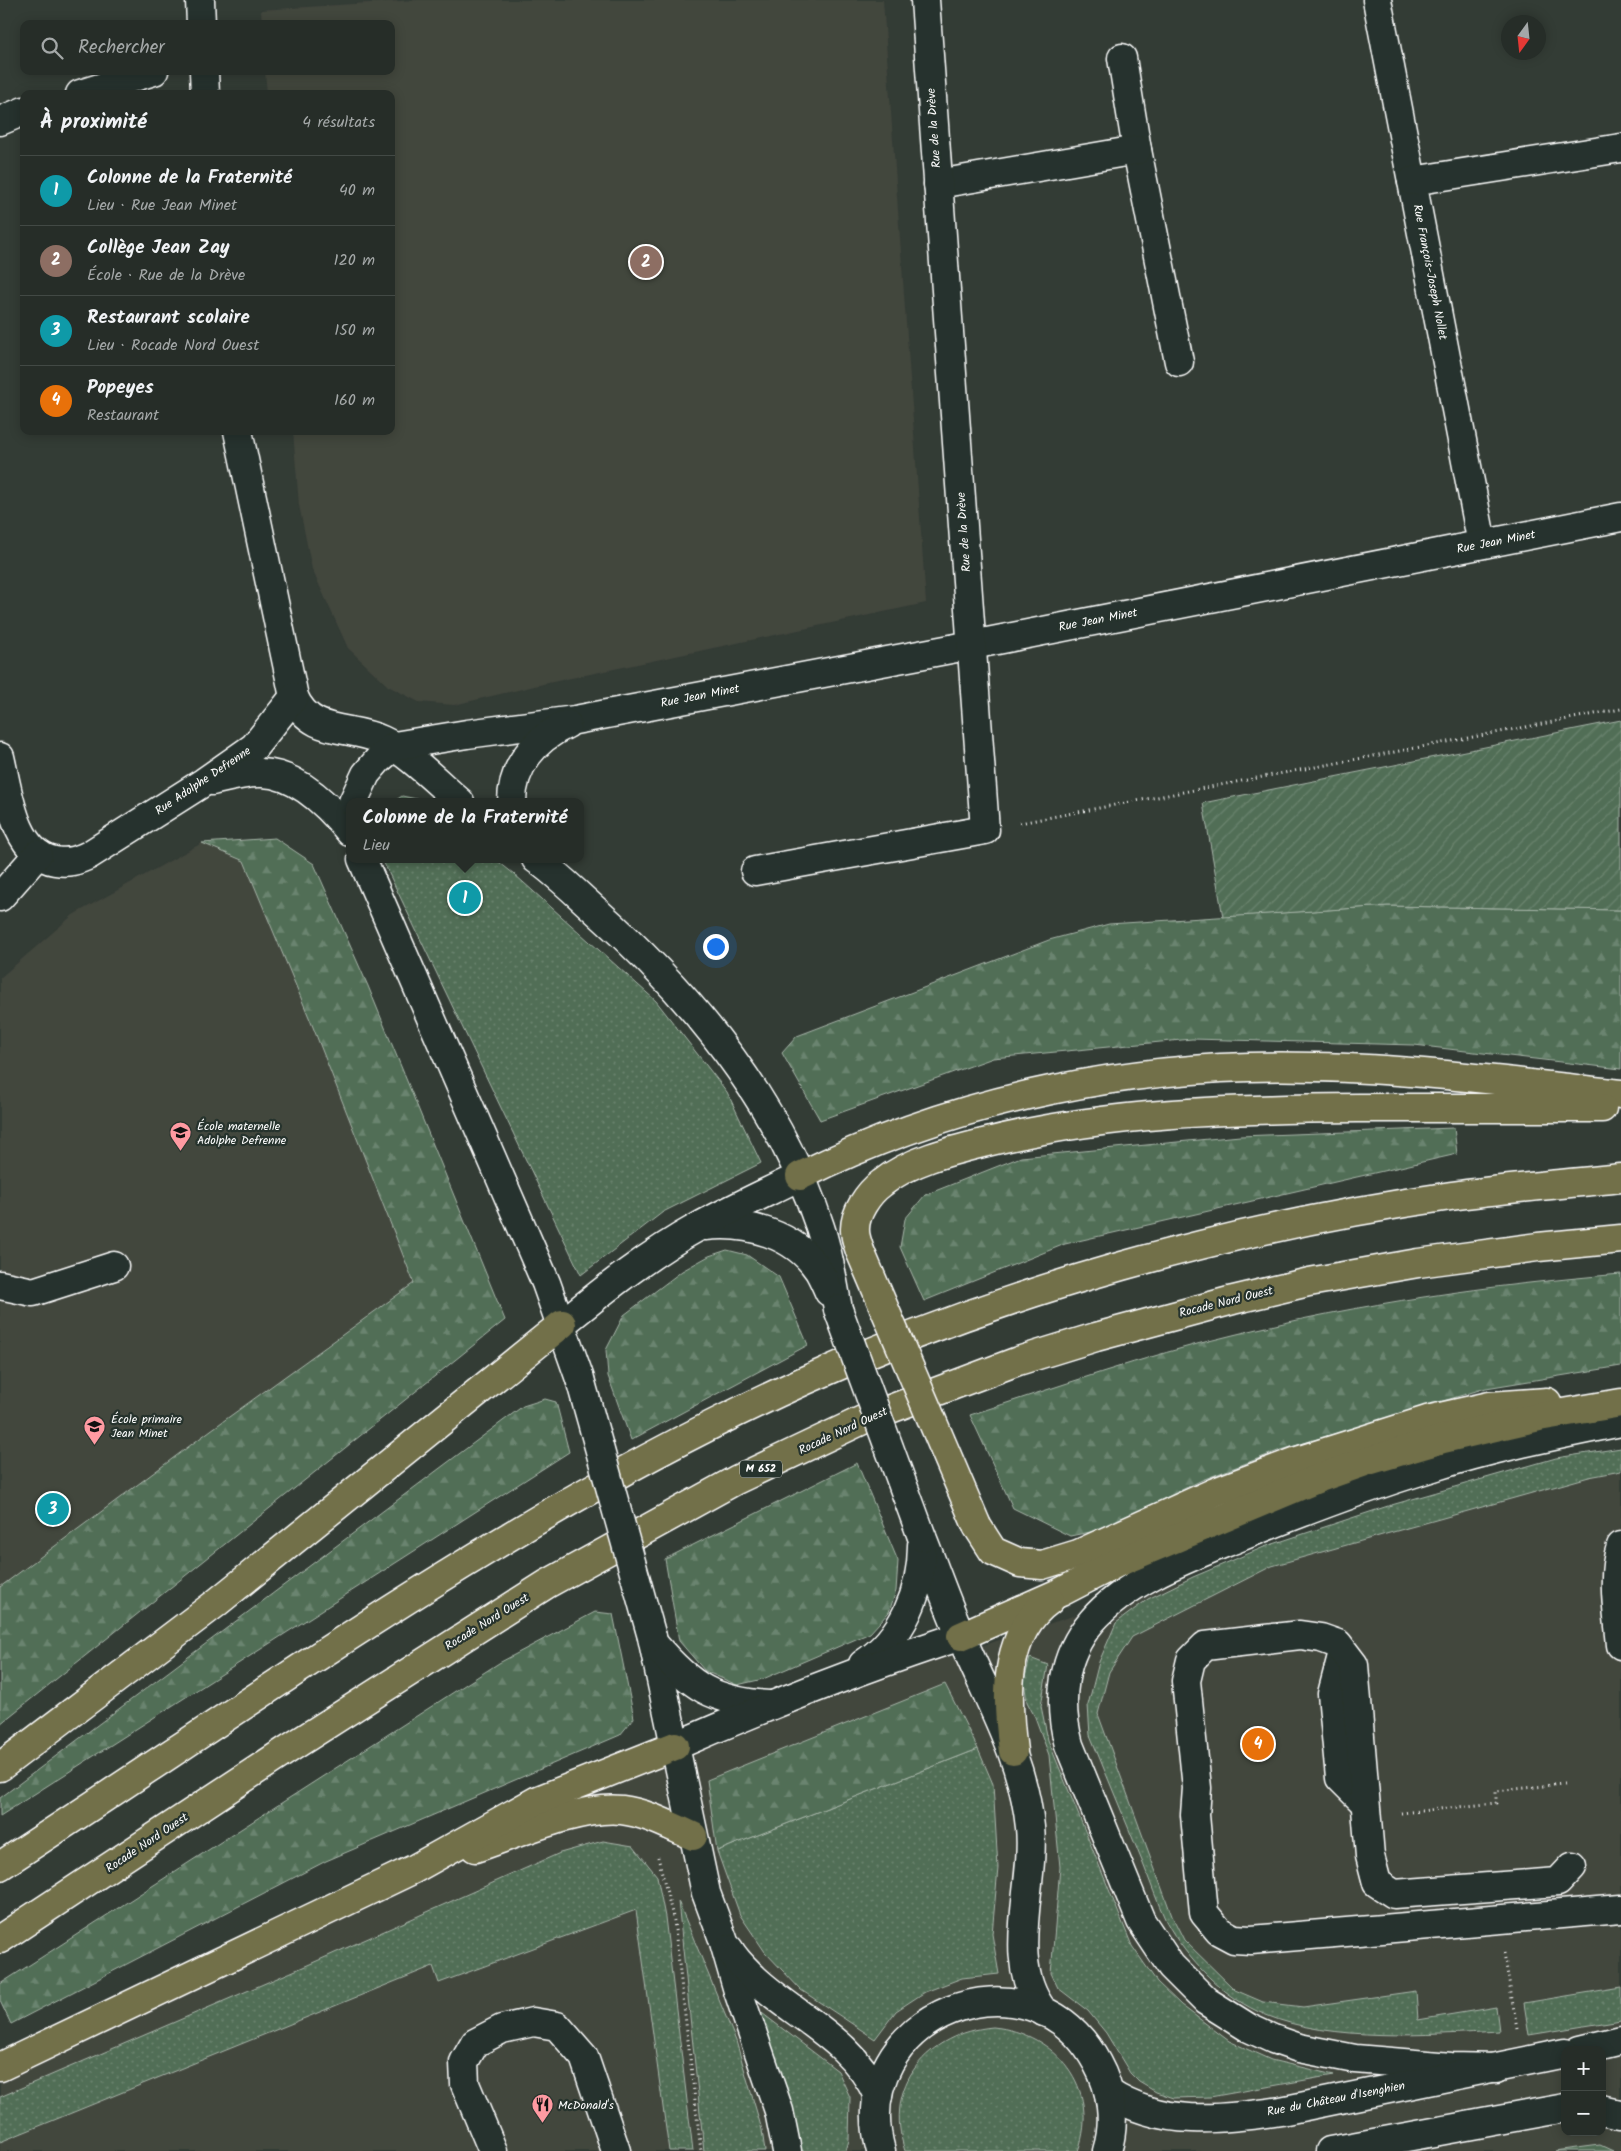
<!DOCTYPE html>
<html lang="fr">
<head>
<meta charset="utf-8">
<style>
  body { margin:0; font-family:Kalam,sans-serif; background:#2e3530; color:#f1f3f6 }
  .controls { position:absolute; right:15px; bottom:15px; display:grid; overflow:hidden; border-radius:10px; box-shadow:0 2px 12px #0003 }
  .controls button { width:45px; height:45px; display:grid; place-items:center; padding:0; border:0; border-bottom:1px solid #424945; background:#262d28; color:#f1f3f6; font:25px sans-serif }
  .compass { position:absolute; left:1501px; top:15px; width:45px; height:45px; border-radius:50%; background:#262d28; box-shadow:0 2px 12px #0003; rotate:195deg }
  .you { position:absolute; left:715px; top:946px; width:18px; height:18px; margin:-12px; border:4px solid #fff; border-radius:50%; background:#1a73e8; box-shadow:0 0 0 8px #1a73e833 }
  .badge { display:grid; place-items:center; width:32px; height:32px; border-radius:50%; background:#d6ab8b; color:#fff; font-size:16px; font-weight:700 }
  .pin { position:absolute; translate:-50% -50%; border:2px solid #fff; box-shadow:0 1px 5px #0006 }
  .popup { position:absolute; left:346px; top:798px; width:238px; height:65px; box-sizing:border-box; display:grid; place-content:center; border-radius:10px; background:#262d28; filter:drop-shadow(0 1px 4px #0005); font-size:16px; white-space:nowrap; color:#a4a8a8 }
  .popup b { font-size:19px; color:#f1f3f6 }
  .popup::after { content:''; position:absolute; left:50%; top:100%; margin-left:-10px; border:10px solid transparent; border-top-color:#262d28 }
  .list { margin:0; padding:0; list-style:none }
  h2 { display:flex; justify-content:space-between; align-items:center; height:65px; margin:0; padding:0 20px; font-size:21px }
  h2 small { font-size:16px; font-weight:400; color:#a4a8a8 }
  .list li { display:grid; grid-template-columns:32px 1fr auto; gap:15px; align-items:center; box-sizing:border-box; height:70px; padding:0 20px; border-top:1px solid #424945 }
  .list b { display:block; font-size:19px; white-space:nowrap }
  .list p { margin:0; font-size:16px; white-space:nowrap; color:#a4a8a8 }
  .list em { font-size:16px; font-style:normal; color:#a4a8a8 }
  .icon { flex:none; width:28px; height:28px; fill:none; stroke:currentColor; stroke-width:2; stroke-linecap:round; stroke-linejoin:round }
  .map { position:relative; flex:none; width:1621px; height:2151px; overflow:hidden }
  .search { position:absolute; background:#262d28; box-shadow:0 2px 12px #0003; left:20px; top:20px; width:375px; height:55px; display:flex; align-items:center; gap:12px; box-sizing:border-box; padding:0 18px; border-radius:10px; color:#a4a8a8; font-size:19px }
  .panel { position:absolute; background:#262d28; box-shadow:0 2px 12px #0003; left:20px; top:90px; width:375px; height:345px; border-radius:10px }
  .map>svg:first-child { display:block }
</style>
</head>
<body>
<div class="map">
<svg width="1621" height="2151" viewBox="0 0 1621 2151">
  <defs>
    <pattern id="grass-dots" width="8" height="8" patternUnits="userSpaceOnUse" patternTransform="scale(1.25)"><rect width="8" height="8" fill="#516e56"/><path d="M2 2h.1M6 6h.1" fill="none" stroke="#6b846f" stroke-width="1.8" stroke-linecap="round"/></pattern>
    <pattern id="forest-firs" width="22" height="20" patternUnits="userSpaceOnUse" patternTransform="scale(1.25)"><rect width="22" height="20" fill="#516e56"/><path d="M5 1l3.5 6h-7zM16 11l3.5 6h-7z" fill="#6b846f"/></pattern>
    <pattern id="garden-furrows" width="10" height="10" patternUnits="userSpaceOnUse" patternTransform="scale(1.25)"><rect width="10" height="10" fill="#516e56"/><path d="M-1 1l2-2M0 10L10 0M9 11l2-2" fill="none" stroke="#6b846f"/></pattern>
  </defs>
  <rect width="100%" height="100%" fill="#333c35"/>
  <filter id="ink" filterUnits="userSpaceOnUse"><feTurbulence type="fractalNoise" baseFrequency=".02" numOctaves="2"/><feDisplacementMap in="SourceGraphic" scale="10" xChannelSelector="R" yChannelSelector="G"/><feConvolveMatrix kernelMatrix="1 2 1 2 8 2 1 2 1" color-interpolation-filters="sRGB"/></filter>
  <g filter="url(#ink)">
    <!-- built -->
    <g fill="#43463e" fill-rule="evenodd">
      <polygon points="416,0 883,0 926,603 543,684 454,705 419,702 388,686 348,648 312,569 299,505 293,431 391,431 391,94 267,94 265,71 391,71 391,24 262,24 261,10"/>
      <polygon points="202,843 244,861 311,1022 414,1283 211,1430 0,1587 0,978 73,915"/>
      <path d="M 1621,1448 L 1621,2151 L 0,2151 L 0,2065 L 675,1746 L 1556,1458 ZM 1565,2050 L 1602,2050 L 1602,2132 L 1565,2132 Z"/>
    </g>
    <!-- grass -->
    <g fill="url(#grass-dots)" stroke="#a8b6aa">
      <polygon points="402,796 422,800 424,802 393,802"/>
      <polygon points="382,859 495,859 514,874 656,1001 727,1092 761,1163 663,1212 581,1275"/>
      <path d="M 1621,1448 L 1621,1471 L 1589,1477 L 1272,1566 L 1132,1637 L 1109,1672 L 1098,1714 L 1172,1916 L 1184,1940 L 1235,1990 L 1263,2002 L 1303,2007 L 1416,1991 L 1418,2020 L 1496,2007 L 1499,2031 C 1429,2035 1332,2042 1266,2015 C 1225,1999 1187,1960 1166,1921 C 1157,1902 1150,1881 1142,1861 C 1125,1819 1107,1777 1090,1735 L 1088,1705 L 1099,1662 L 1116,1623 L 1148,1599 L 1193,1577 L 1264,1547 L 1388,1506 L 1556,1458 Z"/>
      <polygon points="1030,1658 1048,1665 1041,1706 1048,1740 1132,1946 1157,1982 1181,2005 1229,2041 1271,2060 1334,2075 1210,2097 1174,2098 1156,2092 1139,2082 1130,2073 1106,2033 1088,2011 1058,1988 1051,1973 1060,1867 1049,1755 1035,1717 1027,1702 1024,1681"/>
      <polygon points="978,1749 993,1784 998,1868 992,1934 999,1974 962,1978 925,1992 896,2011 875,2039 801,1990 765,1952 740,1915 717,1851"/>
      <polygon points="603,1841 633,1846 657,1876 665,1917 693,2151 669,2151 636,1910 439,1983 433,1966 0,2142 0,2097 310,1964 560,1853"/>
      <polygon points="678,1901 736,2041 762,2130 765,2151 704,2151"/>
      <polygon points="1621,1987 1621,2020 1529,2035 1524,2003"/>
      <path d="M 754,2007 L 838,2071 L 850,2097 L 849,2140 L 846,2151 L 801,2151 C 795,2099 774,2055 754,2007 Z"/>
      <path d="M 993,2027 C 1056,2033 1101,2088 1078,2151 L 905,2151 C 883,2085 927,2033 993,2027 Z"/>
    </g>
    <!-- forest -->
    <g fill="url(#forest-firs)" stroke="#a8b6aa">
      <polygon points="275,838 314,864 368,986 505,1320 0,1724 0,1587 211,1430 414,1283 311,1022 244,861 202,843"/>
      <polygon points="1388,906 1621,910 1621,1069 1414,1045 1192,1039 993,1058 820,1120 782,1053 797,1036 1049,940 1109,924"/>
      <polygon points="1454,1128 1457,1154 1065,1244 924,1301 900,1247 905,1219 925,1195 1021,1157 1240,1136"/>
      <polygon points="727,1250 747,1255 779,1277 808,1345 631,1440 608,1376 606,1350 624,1315 682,1271 709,1256"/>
      <path d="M 1621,1274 L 1621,1366 L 1486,1388 L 1278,1451 L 1202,1480 L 1101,1530 L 1070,1536 L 1013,1508 L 970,1415 C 1057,1387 1144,1356 1233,1335 C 1361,1303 1490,1285 1621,1274 Z"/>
      <polygon points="545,1399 556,1402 569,1452 0,1816 0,1798 523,1406"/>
      <polygon points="857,1463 898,1561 896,1591 889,1612 870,1633 763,1679 737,1685 705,1671 679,1641 665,1559"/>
      <polygon points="595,1612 613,1614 634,1718 620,1735 326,1861 11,2024 0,2001 0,1984 499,1663"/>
      <polygon points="945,1684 978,1749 717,1851 707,1780"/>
      <polygon points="1600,2145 1613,2151 1555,2151"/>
    </g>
    <!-- garden -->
    <polygon fill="url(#garden-furrows)" stroke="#a8b6aa" points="1621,720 1621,910 1388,906 1223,917 1203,803"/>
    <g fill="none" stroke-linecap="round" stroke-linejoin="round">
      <defs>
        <g id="minor">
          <polyline points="200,0 201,24"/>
          <polyline points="1377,0 1482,544"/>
          <polyline points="1122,58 1137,150 1179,362"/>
          <polyline points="204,71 205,94"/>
          <polyline points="80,94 154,71"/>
          <polyline points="0,121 24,111"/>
          <polyline points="1412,181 1621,148"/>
          <polyline points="938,184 1137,150"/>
          <path d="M 238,431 L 294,697 C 311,736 349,725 382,740 C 405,750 439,784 460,802"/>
          <path d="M 0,757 C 8,790 14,854 55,861 C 68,863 77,861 89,855 L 204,782 L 254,747 L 294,697"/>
          <path d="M 212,781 C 229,777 246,772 262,773 C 297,774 329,806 350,832"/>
          <polyline points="353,802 366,774 378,760 394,746 467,734 575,720 972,645 1621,517"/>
          <path d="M 512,802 C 512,766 535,739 567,724"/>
          <polyline points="362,859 546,1283 580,1379"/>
          <path d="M 536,859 C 557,874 575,892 594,909 C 691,995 779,1102 820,1227 C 829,1254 833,1282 838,1309"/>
          <polyline points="755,871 985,830 925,0"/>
          <polyline points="0,897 38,854"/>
          <path d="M 705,1226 C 747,1221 795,1234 819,1271 C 823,1278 826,1285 829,1292"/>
          <polyline points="0,1285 33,1292 114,1266"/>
          <path d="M 562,1324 C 605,1289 649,1254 698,1227 C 731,1209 766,1193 800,1176"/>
          <path d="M 922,1537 C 935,1570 947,1604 961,1636 C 988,1700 1023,1757 1030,1827 C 1036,1886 1003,1961 1044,2012"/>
          <path d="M 1621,1546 C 1611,1578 1618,1612 1621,1645"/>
          <polyline points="652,1637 706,1893 723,1939 738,1991 779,2111 787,2151"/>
          <path d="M 655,1645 C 691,1687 713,1701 769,1705"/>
          <polyline points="1343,1652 1332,1694 1340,1778 1365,1803"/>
          <path d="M 863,1664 C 903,1638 922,1591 922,1545"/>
          <path d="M 675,1746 C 769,1705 863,1668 961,1636"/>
          <polyline points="1572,1867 1558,1882 1394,1894 1377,1883 1370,1856 1354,1665 1338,1644 1321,1638 1300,1635 1205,1646 1191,1660 1186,1681 1197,1788 1195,1815 1204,1913 1219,1931 1234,1939 1251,1940 1621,1909"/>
          <path d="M 729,1949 C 735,1960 745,1969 754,1978 C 797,2018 853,2040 878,2096"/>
          <polyline points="1580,2050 1621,2040"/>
          <path d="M 1497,2068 L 1451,2067 L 1355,2059 L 1299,2048 L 1273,2039 L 1249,2028 L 1206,2001 L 1171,1966 L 1141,1921 L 1069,1745 C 1057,1701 1062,1656 1092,1621 C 1126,1581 1188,1558 1235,1539 C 1299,1513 1364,1488 1430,1468 C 1492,1448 1557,1435 1621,1422"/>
          <path d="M 1109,2093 C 1161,2127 1222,2120 1281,2111 L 1565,2053"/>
          <polyline points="1602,2110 1621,2114"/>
          <polyline points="493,2151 465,2084 464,2062 475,2043 502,2029 533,2022 557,2026 584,2057 616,2151"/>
          <path d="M 881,2151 C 843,2015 1032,1941 1097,2063 C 1112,2090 1116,2122 1107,2151"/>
          <polyline points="1330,2151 1565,2108"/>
        </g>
        <g id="highway">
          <path d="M 800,1176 C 959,1097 1138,1062 1314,1067 C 1417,1069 1519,1083 1621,1094"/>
          <path d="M 860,1251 C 858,1245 855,1237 855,1231 C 854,1214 868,1193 882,1183 C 909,1161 950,1151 983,1143 C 1105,1112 1233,1109 1358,1108 C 1440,1108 1521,1108 1602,1108"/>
          <polyline points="977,1526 993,1551 1020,1563 1042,1565 1078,1554 1215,1492 1297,1461 1427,1420 1490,1406 1547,1402"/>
          <polyline points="961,1636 1061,1592 1117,1563 1317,1479 1368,1461 1443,1439 1539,1417 1621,1403"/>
          <path d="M 1013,1751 C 1006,1700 1002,1634 1050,1600"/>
          <polyline points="0,1767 215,1604 562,1324"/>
          <path d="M 475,1848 C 514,1835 582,1805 622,1810 C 647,1813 670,1826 693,1836"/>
          <path d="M 0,1866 C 263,1696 519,1509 806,1380 C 1006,1290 1234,1227 1451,1196 C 1508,1188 1565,1184 1621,1178"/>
          <polyline points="0,1939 290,1748 547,1584 736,1480 869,1417 1018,1361 1096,1337 1233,1300 1309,1282 1418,1263 1538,1247 1621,1239"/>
          <polyline points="0,2067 414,1869 536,1801 675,1746"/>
        </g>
      </defs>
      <!-- minor casing -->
      <use href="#minor" stroke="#fff" stroke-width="31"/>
      <!-- highway casing -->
      <use href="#highway" stroke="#fff" stroke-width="31"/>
      <!-- path -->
      <g stroke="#fff" stroke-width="3" stroke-dasharray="1 4" stroke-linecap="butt">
        <polyline points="1020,823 1621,709"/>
        <polyline points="1401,1813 1496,1803 1496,1791 1564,1784"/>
        <polyline points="658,1857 674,1921 701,2151"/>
        <polyline points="1504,1953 1517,2028"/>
      </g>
      <!-- minor -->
      <use href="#minor" stroke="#26332d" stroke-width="28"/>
      <!-- highway -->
      <use href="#highway" stroke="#726f4a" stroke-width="28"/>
      <defs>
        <g id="minor-bridge">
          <polyline points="838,1309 922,1537"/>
          <polyline points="580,1379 652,1637"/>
        </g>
        <polyline id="highway-bridge" points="860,1251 977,1526"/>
      </defs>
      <!-- minor-bridge casing -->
      <use href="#minor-bridge" stroke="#fff" stroke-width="31" stroke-linecap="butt"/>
      <!-- highway-bridge casing -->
      <use href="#highway-bridge" stroke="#fff" stroke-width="31" stroke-linecap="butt"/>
      <!-- minor-bridge -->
      <use href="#minor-bridge" stroke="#26332d" stroke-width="28"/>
      <!-- highway-bridge -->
      <use href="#highway-bridge" stroke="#726f4a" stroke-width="28"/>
    </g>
  </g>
  <!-- icons -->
  <defs>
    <symbol id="school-pin" viewBox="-11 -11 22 30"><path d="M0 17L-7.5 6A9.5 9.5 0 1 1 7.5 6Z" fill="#ff9aa2" stroke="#26332d"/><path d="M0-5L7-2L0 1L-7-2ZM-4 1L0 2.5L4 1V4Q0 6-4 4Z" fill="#111"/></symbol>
    <symbol id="restaurant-pin" viewBox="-11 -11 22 30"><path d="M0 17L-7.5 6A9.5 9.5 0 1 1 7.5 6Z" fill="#ff9aa2" stroke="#26332d"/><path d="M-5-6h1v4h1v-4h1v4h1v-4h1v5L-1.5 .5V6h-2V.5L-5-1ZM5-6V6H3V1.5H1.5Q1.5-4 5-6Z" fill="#111"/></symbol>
  </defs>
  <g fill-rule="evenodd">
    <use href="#school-pin" x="168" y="1120" width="25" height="34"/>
    <use href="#school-pin" x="82" y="1414" width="25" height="34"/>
    <use href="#restaurant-pin" x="530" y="2092" width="25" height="34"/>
  </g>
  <g text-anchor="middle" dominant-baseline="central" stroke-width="4.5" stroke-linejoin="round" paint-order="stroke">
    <!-- shield labels -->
    <rect fill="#26332d" stroke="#bec2c0" stroke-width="1" x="740" y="1460.5" width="42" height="17" rx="4"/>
    <g font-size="11" font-weight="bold" fill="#fff">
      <text x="761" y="1469">M 652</text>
    </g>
    <!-- street labels -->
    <g font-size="12" fill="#fff" stroke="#26332d">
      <text transform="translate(934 128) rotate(-94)">Rue de la Drève</text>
      <text transform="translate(1430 272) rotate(79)">Rue François-Joseph Nollet</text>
      <text transform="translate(964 532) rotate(-94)">Rue de la Drève</text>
      <text transform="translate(1496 542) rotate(-11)">Rue Jean Minet</text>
      <text transform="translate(1098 620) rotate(-11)">Rue Jean Minet</text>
      <text transform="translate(700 696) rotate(-11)">Rue Jean Minet</text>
      <text transform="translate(203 781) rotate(-34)">Rue Adolphe Defrenne</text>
      <text transform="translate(1226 1302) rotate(-14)">Rocade Nord Ouest</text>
      <text transform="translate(843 1431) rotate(-25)">Rocade Nord Ouest</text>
      <text transform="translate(487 1622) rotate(-32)">Rocade Nord Ouest</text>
      <text transform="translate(147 1843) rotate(-34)">Rocade Nord Ouest</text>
      <text transform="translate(1336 2099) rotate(-11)">Rue du Château d'Isenghien</text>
    </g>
    <!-- poi labels -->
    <g font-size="12" fill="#fff" stroke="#26332d" text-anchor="start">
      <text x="197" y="1126">École maternelle<tspan x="197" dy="14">Adolphe Defrenne</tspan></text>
      <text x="111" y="1419">École primaire<tspan x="111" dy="14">Jean Minet</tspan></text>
      <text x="558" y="2105">McDonald's</text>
    </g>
  </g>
</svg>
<div class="controls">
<button>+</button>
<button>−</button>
</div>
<svg class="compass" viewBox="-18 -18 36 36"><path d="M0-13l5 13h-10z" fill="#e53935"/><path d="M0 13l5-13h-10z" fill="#a4a8a8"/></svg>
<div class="you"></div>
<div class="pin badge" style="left:465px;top:898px;background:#0f9aa8">1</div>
<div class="popup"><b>Colonne de la Fraternité</b>Lieu</div>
<div class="pin badge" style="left:646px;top:262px;background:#8d6e63">2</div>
<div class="pin badge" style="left:53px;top:1509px;background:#0f9aa8">3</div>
<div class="pin badge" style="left:1258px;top:1744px;background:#e8710a">4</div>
<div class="search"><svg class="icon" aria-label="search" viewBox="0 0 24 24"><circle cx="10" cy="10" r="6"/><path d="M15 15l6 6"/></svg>Rechercher</div>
<section class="panel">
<h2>À proximité<small>4 résultats</small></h2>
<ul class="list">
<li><span class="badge" style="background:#0f9aa8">1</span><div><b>Colonne de la Fraternité</b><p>Lieu · Rue Jean Minet</p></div><em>40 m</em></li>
<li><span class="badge" style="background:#8d6e63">2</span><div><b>Collège Jean Zay</b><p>École · Rue de la Drève</p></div><em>120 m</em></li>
<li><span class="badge" style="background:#0f9aa8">3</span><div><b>Restaurant scolaire</b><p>Lieu · Rocade Nord Ouest</p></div><em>150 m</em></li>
<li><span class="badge" style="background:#e8710a">4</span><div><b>Popeyes</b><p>Restaurant</p></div><em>160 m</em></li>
</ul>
</section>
</div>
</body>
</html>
